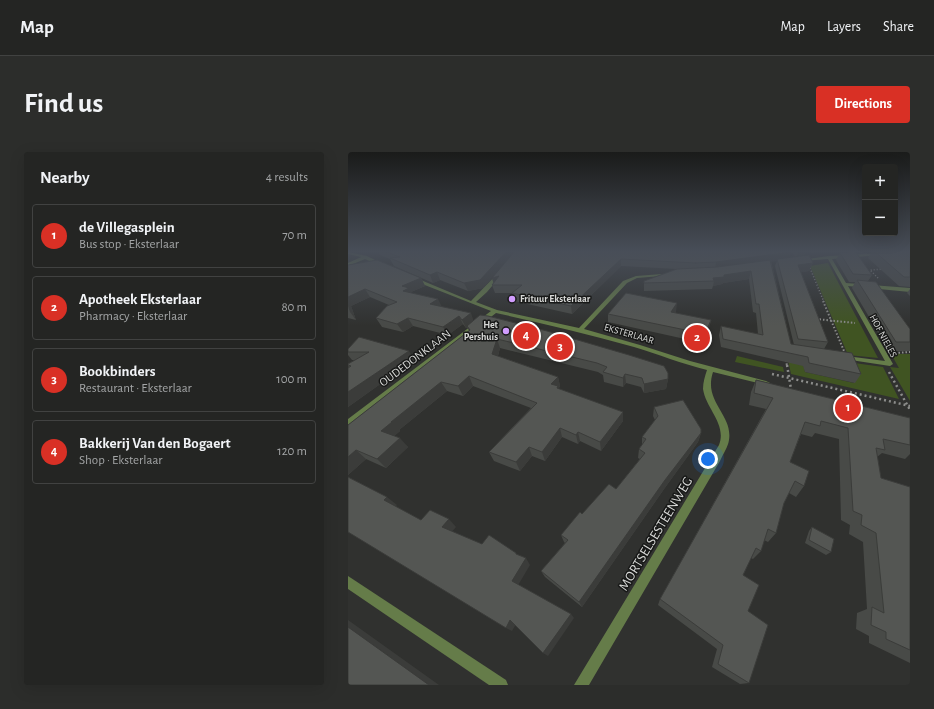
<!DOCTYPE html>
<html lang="en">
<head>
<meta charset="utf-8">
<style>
  body { margin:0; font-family:"Alegreya Sans",sans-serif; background:#2c2d2b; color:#f1f3f6 }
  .controls { position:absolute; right:12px; top:12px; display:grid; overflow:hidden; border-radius:4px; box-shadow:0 4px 16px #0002 }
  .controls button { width:36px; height:36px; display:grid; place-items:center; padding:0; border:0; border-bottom:1px solid #414241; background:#242523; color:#f1f3f6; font:20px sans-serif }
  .you { position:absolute; left:360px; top:307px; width:14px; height:14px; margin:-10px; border:3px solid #fff; border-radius:50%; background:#1a73e8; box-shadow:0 0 0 6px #1a73e833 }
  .badge { display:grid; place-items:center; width:26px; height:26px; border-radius:50%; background:#d93025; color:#fff; font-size:13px; font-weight:700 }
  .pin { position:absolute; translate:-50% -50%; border:2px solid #fff; box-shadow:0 1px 4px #0006 }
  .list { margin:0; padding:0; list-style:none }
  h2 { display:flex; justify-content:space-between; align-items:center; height:52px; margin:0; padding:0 16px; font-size:17px }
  h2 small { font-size:13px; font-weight:400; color:#a3a5a6 }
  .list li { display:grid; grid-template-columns:26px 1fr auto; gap:12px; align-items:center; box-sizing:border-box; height:64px; margin:0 8px 8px; padding:0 8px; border:1px solid #414241; border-radius:4px }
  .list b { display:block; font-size:15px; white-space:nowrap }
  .list p { margin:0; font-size:13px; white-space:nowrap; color:#a3a5a6 }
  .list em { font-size:13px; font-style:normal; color:#a3a5a6 }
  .map { position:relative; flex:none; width:562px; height:533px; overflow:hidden; border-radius:4px }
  header { display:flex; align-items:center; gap:24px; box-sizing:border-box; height:56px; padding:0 20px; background:#242523; border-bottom:1px solid #414241 }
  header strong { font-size:19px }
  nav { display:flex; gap:22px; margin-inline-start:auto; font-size:14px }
  .intro { display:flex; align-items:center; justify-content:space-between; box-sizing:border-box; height:96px; padding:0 24px }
  h1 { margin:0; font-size:28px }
  .button { padding:10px 18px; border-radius:4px; background:#d93025; color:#fff; font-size:14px; font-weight:700 }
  main { display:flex; gap:24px; padding:0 24px }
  aside { flex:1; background:#242523; border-radius:4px; box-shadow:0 4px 16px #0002 }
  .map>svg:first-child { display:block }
</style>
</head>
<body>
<header>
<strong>Map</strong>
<nav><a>Map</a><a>Layers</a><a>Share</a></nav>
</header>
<div class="intro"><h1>Find us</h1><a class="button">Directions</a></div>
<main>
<aside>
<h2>Nearby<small>4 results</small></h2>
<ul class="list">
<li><span class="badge">1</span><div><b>de Villegasplein</b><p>Bus stop · Eksterlaar</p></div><em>70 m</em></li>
<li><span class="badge">2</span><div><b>Apotheek Eksterlaar</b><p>Pharmacy · Eksterlaar</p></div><em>80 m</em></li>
<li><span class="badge">3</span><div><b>Bookbinders</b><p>Restaurant · Eksterlaar</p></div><em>100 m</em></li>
<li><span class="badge">4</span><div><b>Bakkerij Van den Bogaert</b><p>Shop · Eksterlaar</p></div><em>120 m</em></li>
</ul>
</aside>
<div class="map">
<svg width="562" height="533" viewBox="0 0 562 533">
  <rect width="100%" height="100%" fill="#30312f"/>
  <!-- green -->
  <g fill="#405422">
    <polygon points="480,111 530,206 500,203 462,114"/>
    <polygon points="543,202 562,202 562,249 542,215 551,216"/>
    <polygon points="439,203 453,204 457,220 506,231 499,210 535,215 551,247 443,222"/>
    <polygon points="389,204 435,215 436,220 387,210"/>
  </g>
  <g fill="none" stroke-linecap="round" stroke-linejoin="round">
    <!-- path-far2 -->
    <g stroke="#8c8d8b" stroke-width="1.5" stroke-dasharray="1 2" stroke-linecap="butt">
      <polyline points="462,116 476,150"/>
      <polyline points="530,126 522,118 536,117"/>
    </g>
    <!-- path-far1 -->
    <g stroke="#8c8d8b" stroke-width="2" stroke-dasharray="1.5 2" stroke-linecap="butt">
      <polyline points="475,149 496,199"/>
      <polyline points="468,167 507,171"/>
      <polyline points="547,201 562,200"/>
      <polyline points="438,208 439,214"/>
    </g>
    <!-- path -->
    <g stroke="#8c8d8b" stroke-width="2.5" stroke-dasharray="2 3" stroke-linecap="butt">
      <polyline points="439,213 443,237"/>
      <polyline points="541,220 562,258"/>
      <polyline points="424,222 562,254"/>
    </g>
    <!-- street -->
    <g fill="#657c49" fill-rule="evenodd">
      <polygon points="0,100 19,104 37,113 33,114 17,107 0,114 0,111 13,105 0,102"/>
      <polygon points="533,101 533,103 532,103 484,107 498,131 562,136 562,140 500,134 545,212 542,214 496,207 496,205 498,204 537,209 480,107 454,109 452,108 481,104"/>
      <path d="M 150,121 L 154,122 L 139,140 L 128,150 L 149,158 L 231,176 L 275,129 L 288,124 L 327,121 L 327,122 L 325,123 L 289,126 L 279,131 L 236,177 L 292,193 L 342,209 L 418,229 L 422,231 L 418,233 L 365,220 C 355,250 385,262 381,288 C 380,295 375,302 372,309 L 241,533 L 226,533 L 371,293 C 379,272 358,257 355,237 C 355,230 357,224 359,218 C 334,212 310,202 286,195 C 240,182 194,171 148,161 L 3,273 L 0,274 L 0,267 L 143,159 L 64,128 L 64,126 L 68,126 L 123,149 Z"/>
      <polygon points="0,424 158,528 160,533 141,533 0,437"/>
    </g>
  </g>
  <!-- wall -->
  <g fill="#484a47" fill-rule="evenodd">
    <polygon points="27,99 167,99 135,136 120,139 92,128 85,131 46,114 42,107 32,103 30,100"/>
    <path d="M 167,99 L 467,99 L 467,101 L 458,100 L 456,104 L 465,111 L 461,119 L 453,120 L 480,190 L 476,197 L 513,222 L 507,231 L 457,220 L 455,214 L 373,195 L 371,183 L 373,174 L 410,182 L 408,161 L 405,160 L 401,127 L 375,131 L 374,132 L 365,134 L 364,137 L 296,139 L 296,129 L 329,117 L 273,114 L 224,162 L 166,149 L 164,141 L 147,141 L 144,133 L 146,131 L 144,126 ZM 443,100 L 445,101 L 447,105 L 441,105 ZM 423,109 L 429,109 L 427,114 L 446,193 L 443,192 Z"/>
    <polygon points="524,99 562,99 562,135 551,134 520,106"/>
    <polygon points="492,101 524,123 520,129 562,177 562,199 541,199 504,136 507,130 501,130 488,108"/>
    <polygon points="0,113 73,126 77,134 63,140 63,141 94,155 125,168 320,227 318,237 296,241 293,235 278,231 275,235 256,230 255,223 250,220 152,196 150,204 210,225 212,234 211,236 211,237 275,260 275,269 253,299 232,289 230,292 214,285 197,309 184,304 172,319 146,309 141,300 183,256 125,234 115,244 99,239 51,278 52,279 46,284 60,295 38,316 18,307 0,323 0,273 121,179 119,175 118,176 115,172 100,183 65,174 55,180 34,175 28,166 41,153 22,145 3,154 8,168 0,166"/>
    <polygon points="562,137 562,144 559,141"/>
    <polygon points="328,160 327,161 363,168 361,176 355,191 260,170 260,162"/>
    <polygon points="0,197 66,208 0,255 0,216 1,215 0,214 0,212 7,208 4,208 0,203"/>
    <polygon points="408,228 562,266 562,302 557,307 534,301 529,305 533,326 562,335 562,511 521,491 521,484 508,477 509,461 519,457 515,390 501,382 502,373 493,368 491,287 467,281 464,285 453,282 442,310 456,334 448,345 441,341 436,351 428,381 420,390 416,388 413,399 405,407 403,406 395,423 400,459 401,531 392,532 364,515 369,497 310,453 312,447 418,257 401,253 403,240"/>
    <polygon points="306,255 353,281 350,290 316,337 234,455 197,425 193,419 217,391 216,390 213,383 234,362 268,337 292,307 290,306 291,297 294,293 294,285 307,268 305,264"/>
    <polygon points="464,375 483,400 478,403 457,391 461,379"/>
  </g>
  <!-- shaded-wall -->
  <g fill="#3b3c3a">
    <polygon points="159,99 167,99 135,136 120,139 116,131"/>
    <polygon points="451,99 458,99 456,105 448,106"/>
    <polygon points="443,100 441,107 429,107 429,109 367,118 368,110"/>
    <polygon points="273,107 273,114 224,162 223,154"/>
    <polygon points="465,111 461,119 447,121 450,113"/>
    <polygon points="403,119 401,127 375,131 374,132 365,134 366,129 365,126 376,123"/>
    <polygon points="89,120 92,128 85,131 82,123"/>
    <polygon points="151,124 146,133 144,126"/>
    <polygon points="73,126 77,134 63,140 65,144 55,139 54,134"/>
    <polygon points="17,137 22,145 3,154 8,168 2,160 0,154 0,145"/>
    <polygon points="90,147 94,155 82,152"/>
    <polygon points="329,151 328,160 323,168 323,160"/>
    <polygon points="123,161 126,170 119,174 119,175 118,176 114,168"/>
    <polygon points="111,164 115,172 100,183 95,175"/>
    <polygon points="60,166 65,174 55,180 49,172"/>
    <polygon points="363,168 361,176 355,191 357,182"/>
    <polygon points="149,187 152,196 148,211 144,202"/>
    <polygon points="61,199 66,208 0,255 0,240"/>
    <polygon points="277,222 278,231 275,235 275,226"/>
    <polygon points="121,224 125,234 115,244 110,234"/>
    <polygon points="210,225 212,234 211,236 212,244 203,232"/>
    <polygon points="320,227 318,237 296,241 296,232"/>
    <polygon points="93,230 99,239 51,278 52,279 42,288 33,279 43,270"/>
    <polygon points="275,260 275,269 253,299 252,290"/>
    <polygon points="212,276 214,285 197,309 194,300"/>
    <polygon points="230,280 232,289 230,292 228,283"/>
    <polygon points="353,281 350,290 316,337 234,455 231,450 317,328"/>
    <polygon points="52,286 60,295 38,316 29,307"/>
    <polygon points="181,295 184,304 172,319 168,310"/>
    <polygon points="8,298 18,307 0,323 0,305"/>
    <polygon points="39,345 49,353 46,356 36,348"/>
    <polygon points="101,367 108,375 102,382 94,375"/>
    <polygon points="178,406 182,413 169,435 164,429"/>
    <polygon points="223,462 226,466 200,504 195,501"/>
    <polygon points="0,468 91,533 81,533 0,475"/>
    <polygon points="162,468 168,472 164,479 158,476"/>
  </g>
  <!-- building -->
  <g fill="#545653" stroke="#3b3c3a">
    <polygon points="36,99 159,99 132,128 116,131 89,120 82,123 42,106 52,105"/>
    <polygon points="167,99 443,99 443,100 368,110 347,111 348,111 273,107 223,154 164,141 174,133 144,133 151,124 144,126"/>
    <polygon points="507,99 524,123 505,122 492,101"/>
    <polygon points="526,99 562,99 562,125 556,125"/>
    <polygon points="461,103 465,111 450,113 480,190 450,187 429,107"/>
    <polygon points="29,108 73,126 54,134 61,136 55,139 90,147 82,152 123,161 114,168 111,164 95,175 60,166 49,172 28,166 39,154 49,150 17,137 0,145 0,113"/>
    <polygon points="422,108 443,192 504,201 513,222 461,211 460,205 375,187 373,174 415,183 411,152 408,152 403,119 376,123 376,125 365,126 366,129 296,131 296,129 329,117 369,115"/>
    <polygon points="509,128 528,130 562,177 562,190 548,190"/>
    <polygon points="278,141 329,151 323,160 363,168 357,182 260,162"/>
    <polygon points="132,163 140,164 199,179 281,203 316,214 320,221 320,227 296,232 294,226 277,222 275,226 255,220 259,215 249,211 149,187 144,202 210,225 203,232 210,234 209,236 275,260 252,290 230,280 228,283 212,276 194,300 181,295 168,310 141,300 189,251 121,224 110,234 93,230 43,270 44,270 33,279 52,286 29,307 8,298 0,305 0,273 122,178 119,174"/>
    <polygon points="11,185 61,199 0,240 0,216 3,214 0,213 0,212 21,200 0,200 0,197"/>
    <polygon points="408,228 562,266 562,293 535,287 537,298 528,296 533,326 562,335 562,498 538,487 538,480 523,473 524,455 536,461 528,381 513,373 514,363 505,359 500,276 473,269 472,274 457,270 442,310 461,319 456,334 447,329 436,351 428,381 420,377 413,399 408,396 395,423 411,433 400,459 420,473 401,531 370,512 375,493 312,447 425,246 406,241"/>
    <polygon points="335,248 353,277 353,281 317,328 231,450 193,419 220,388 213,383 232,360 234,362 261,332 268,337 297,301 291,297 298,287 294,285 310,264 306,255"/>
    <polygon points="0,325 39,345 36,348 73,368 82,358 101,367 94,375 134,392 141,383 168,401 168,402 178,406 164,429 223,462 195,501 162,468 158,476 0,380"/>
    <polygon points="464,375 486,387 483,400 461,388"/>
    <polygon points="0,475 81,533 0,533"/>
  </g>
  <!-- sky -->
  <linearGradient id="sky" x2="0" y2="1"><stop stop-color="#1a1b1a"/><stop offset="0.57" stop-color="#484e58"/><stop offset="1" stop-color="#484e58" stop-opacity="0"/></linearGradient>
  <rect width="562" height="174" fill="url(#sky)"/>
  <!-- markers -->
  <g fill="#d19dfe" stroke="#181918" stroke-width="1.5">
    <circle cx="164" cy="147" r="4"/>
    <circle cx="158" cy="179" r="4"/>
  </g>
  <g text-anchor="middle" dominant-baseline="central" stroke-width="3" stroke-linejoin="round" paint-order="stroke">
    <!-- far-poi labels -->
    <g font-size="10" font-weight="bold" fill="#d8d9d7" stroke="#181918" text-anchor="start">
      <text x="172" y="147">Frituur Eksterlaar</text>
      <text x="150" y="173" text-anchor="end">Het<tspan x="150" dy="12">Pershuis</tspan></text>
    </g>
    <!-- far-street labels -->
    <g font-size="10" fill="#d8d9d7" stroke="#181918">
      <text transform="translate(281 182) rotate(16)">EKSTERLAAR</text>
      <text transform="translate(535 184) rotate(62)">HOF NIELES</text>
    </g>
    <!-- street labels -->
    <g font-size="12" fill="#d8d9d7" stroke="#181918">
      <text transform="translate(67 206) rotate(-37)">OUDEDONKLAAN</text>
    </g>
    <!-- near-street labels -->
    <g font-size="14" fill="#d8d9d7" stroke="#181918">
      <text transform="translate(308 382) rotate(-59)">MORTSELSESTEENWEG</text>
    </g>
  </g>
</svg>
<div class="controls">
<button>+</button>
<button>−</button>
</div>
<div class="you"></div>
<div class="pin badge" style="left:500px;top:256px">1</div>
<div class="pin badge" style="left:349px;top:186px">2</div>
<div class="pin badge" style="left:212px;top:195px">3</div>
<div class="pin badge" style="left:178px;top:184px">4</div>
</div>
</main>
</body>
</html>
